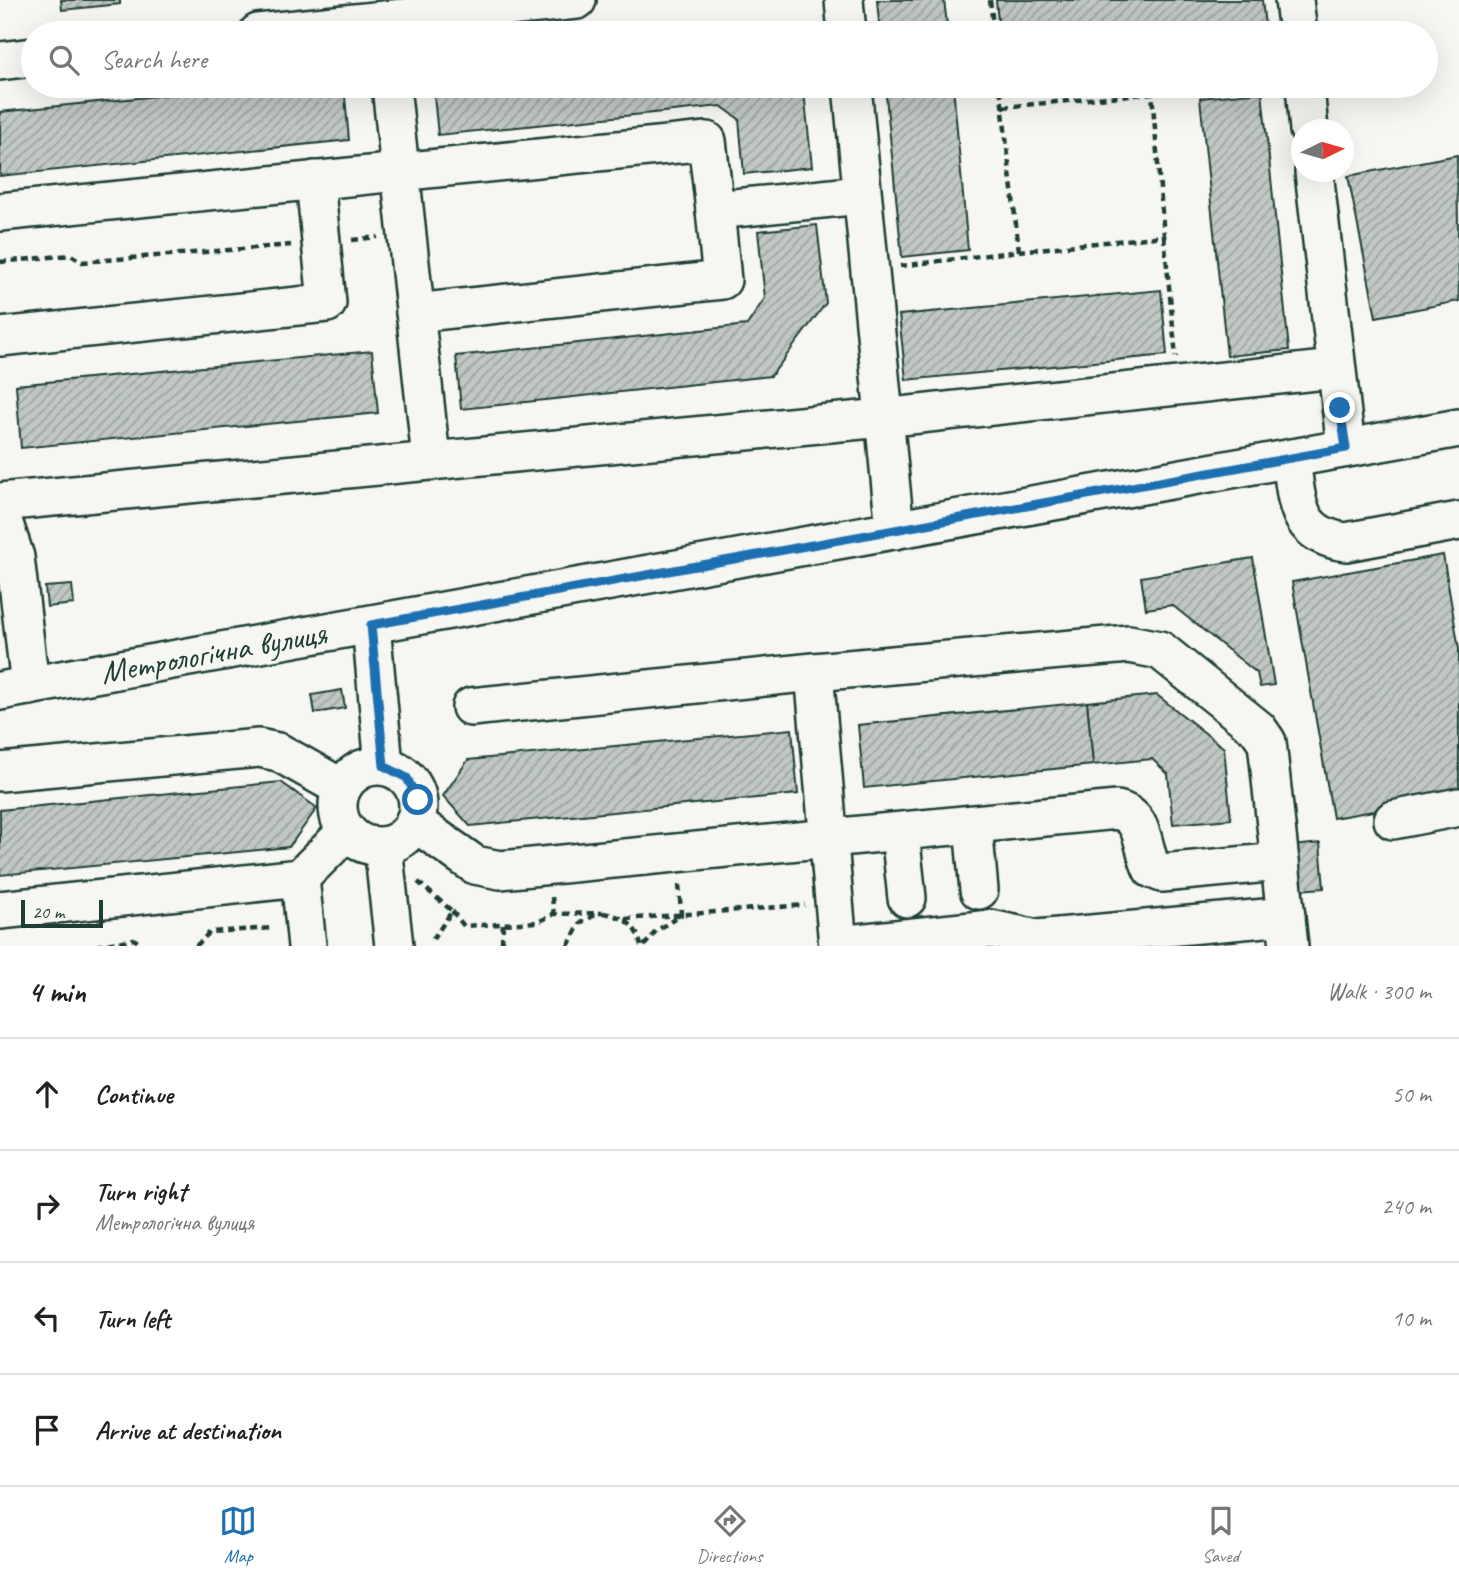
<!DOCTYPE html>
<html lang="en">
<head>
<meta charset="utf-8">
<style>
  body { margin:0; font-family:Caveat,sans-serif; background:#f6f6f6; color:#222 }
  .compass { position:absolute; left:1291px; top:119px; width:63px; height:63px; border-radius:50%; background:#fff; box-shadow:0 7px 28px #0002; rotate:85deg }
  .scale { position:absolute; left:21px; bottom:18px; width:82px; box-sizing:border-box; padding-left:7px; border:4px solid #1f3d34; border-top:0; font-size:19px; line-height:24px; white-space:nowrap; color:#1f3d34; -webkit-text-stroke:5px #f6f6f2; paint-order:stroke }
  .stop { position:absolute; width:21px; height:21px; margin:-16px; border:5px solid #1f6fb2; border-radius:50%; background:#fff }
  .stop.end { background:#1f6fb2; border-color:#fff; box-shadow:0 2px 7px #0008 }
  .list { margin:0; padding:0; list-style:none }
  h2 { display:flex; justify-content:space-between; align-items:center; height:91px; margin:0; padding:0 28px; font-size:30px }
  h2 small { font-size:23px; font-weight:400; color:#767676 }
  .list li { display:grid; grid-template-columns:46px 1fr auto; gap:21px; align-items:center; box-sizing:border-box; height:112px; padding:0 28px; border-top:2px solid #e0e0e0 }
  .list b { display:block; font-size:26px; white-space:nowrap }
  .list p { margin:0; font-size:23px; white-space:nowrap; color:#767676 }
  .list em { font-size:23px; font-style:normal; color:#767676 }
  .icon { flex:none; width:38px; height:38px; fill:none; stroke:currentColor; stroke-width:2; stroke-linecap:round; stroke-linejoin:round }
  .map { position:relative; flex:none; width:1459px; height:946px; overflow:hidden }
  .search { position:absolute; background:#fff; box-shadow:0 7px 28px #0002; left:21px; right:21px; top:21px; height:77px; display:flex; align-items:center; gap:18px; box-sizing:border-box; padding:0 24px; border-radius:38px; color:#767676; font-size:26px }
  .sheet { height:539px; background:#fff }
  nav { display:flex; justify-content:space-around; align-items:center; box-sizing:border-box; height:98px; border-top:2px solid #e0e0e0; background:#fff; font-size:19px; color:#767676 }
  nav a { display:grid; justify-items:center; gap:4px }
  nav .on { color:#1f6fb2 }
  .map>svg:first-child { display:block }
</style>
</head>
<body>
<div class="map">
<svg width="1459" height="946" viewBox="0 0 1459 946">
  <defs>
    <pattern id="building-hatch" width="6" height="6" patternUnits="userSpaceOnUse" patternTransform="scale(1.75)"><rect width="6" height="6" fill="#c1c8c3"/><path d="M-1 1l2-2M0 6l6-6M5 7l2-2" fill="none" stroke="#9ca49f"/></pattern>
  </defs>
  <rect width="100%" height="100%" fill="#f6f6f2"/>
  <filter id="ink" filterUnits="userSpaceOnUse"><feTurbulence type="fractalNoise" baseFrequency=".0143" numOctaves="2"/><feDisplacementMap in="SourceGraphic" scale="14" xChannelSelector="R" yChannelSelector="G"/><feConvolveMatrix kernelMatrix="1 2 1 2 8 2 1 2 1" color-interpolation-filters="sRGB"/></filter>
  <g filter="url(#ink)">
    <!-- building -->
    <g fill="url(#building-hatch)" stroke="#1f3d34" stroke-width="2">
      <polygon points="61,0 120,0 120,4 62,10"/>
      <polygon points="877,0 944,0 948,33 880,33"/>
      <polygon points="996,0 1262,0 1265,26 1191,33 999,33"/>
      <polygon points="255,86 344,86 349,140 0,176 0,112"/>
      <polygon points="433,86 780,86 788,93 804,91 812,167 744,174 739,119 721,106 438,135"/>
      <polygon points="885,86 953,86 968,250 902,257"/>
      <polygon points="1262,92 1289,350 1227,356 1200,98"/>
      <polygon points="1457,155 1459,301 1376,317 1348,176"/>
      <polygon points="817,225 826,303 771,376 461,409 456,356 747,325 765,298 758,231"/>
      <polygon points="1161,290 1167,355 906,380 899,315"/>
      <polygon points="372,351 378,413 21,448 16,385"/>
      <polygon points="1443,555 1459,649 1459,796 1333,818 1292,582"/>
      <polygon points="1253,558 1274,685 1260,687 1257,673 1172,605 1146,609 1141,577"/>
      <polygon points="72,585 74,604 47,607 45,587"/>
      <polygon points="342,690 345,708 315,713 312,695"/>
      <polygon points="1157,695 1224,748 1231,819 1173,824 1168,774 1152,759 1093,765 1087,702"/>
      <polygon points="1087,702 1093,765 864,788 858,725"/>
      <polygon points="792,729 798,794 470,826 443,796 468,760"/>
      <polygon points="281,782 317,808 289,847 0,875 0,810"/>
      <polygon points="1320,843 1324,888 1297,890 1293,846"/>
    </g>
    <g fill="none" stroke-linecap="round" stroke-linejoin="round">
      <defs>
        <g id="minor">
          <polyline points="844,0 847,33"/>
          <polyline points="1294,0 1298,33"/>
          <polyline points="258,33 577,0"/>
          <polyline points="0,61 33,57"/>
          <polyline points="391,86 431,459"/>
          <polyline points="852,86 895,530"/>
          <polyline points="1305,86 1309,130"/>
          <polyline points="1314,172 1346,448"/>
          <polyline points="0,212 707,141 715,210 861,195"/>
          <polyline points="415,313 722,280 715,210"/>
          <polyline points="0,337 327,303 315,180"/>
          <path d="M 1291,458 C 1297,501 1295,535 1346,542 L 1459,521"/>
          <polyline points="0,502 883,418 1334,369"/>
          <polyline points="0,512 15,557 30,686"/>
          <polyline points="371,625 384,766"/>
          <polyline points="814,672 1129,644 1160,650 1258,729 1267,742 1289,946"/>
          <path id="s1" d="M 0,691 L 1459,428"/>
          <polyline points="471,707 814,672 838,946"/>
          <circle cx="378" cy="806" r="40"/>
          <polyline points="0,772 259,748 278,752 342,788"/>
          <polyline points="1393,820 1459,807"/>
          <path d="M 414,822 L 475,865 L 500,870 L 1117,810 C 1146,817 1141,847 1152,869 L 1162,873 L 1280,862"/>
          <polyline points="973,826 979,890"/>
          <polyline points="900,833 907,898"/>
          <polyline points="383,846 394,946"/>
          <polyline points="300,878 307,946"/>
          <polyline points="0,910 300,878 347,831"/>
          <polyline points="838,945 991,929 1037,939 1286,916"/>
        </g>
      </defs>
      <!-- minor casing -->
      <use href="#minor" stroke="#1f3d34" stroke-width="42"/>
      <!-- path -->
      <g stroke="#1f3d34" stroke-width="4.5" stroke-dasharray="7 5" stroke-linecap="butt">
        <polyline points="990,0 994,33"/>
        <polyline points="1003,107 1152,93"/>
        <polyline points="1164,236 1176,357"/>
        <polyline points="352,240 378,237"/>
        <polyline points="1019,251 1164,236 1152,93 1230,86"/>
        <polyline points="0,262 71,255 82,262 291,245"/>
        <polyline points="900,266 1019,251 1000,86"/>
        <polyline points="418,882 452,911 433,939"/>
        <polyline points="552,897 554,914"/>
        <polyline points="452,911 464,926 538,922 554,914 603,913"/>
        <path d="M 603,913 C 623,916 637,925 641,946"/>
        <polyline points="625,919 805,905"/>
        <polyline points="503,924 502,942 512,946"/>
        <polyline points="96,946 134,939 143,946"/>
        <polyline points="196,946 210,932 273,928"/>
        <polyline points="568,946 580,923 595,915"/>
        <polyline points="644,946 656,931 681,915 679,883"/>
      </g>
      <!-- minor -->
      <use href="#minor" stroke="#f6f6f2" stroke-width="37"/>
    </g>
  </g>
  <g fill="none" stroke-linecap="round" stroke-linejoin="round" filter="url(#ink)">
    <!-- route -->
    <polyline stroke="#1f6fb2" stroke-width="9" points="418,800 407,778 384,766 371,625 1346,448 1340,408"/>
  </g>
  <g text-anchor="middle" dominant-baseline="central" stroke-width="5" stroke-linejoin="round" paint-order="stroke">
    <!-- street labels -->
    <g font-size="33" fill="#1f3d34" stroke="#f6f6f2">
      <text stroke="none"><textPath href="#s1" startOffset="217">Метрологічна вулиця</textPath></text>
    </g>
  </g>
</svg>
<svg class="compass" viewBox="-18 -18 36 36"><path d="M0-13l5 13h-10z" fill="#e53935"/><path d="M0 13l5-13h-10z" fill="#767676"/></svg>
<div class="scale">20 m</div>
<div class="stop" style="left:418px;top:800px"></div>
<div class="stop end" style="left:1340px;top:408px"></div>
<div class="search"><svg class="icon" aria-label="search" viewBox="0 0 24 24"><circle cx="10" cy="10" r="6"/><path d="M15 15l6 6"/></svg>Search here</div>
</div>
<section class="sheet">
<h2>4 min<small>Walk · 300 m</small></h2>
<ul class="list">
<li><svg class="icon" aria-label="ahead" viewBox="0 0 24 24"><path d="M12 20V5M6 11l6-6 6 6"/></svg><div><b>Continue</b></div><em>50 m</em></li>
<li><svg class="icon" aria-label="right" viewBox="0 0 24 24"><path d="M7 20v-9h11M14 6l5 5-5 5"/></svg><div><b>Turn right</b><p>Метрологічна вулиця</p></div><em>240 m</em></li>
<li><svg class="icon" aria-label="left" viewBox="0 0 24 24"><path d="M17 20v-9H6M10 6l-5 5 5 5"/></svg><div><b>Turn left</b></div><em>10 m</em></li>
<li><svg class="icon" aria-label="arrive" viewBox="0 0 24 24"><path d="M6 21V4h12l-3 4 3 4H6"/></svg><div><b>Arrive at destination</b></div></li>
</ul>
</section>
<nav>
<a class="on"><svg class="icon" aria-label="map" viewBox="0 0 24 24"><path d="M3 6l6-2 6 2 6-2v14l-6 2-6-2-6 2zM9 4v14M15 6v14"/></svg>Map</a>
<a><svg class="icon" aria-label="directions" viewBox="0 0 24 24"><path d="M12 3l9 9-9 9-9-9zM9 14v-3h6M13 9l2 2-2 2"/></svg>Directions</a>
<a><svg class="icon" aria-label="saved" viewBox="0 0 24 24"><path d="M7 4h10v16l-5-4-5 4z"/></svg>Saved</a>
</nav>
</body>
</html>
